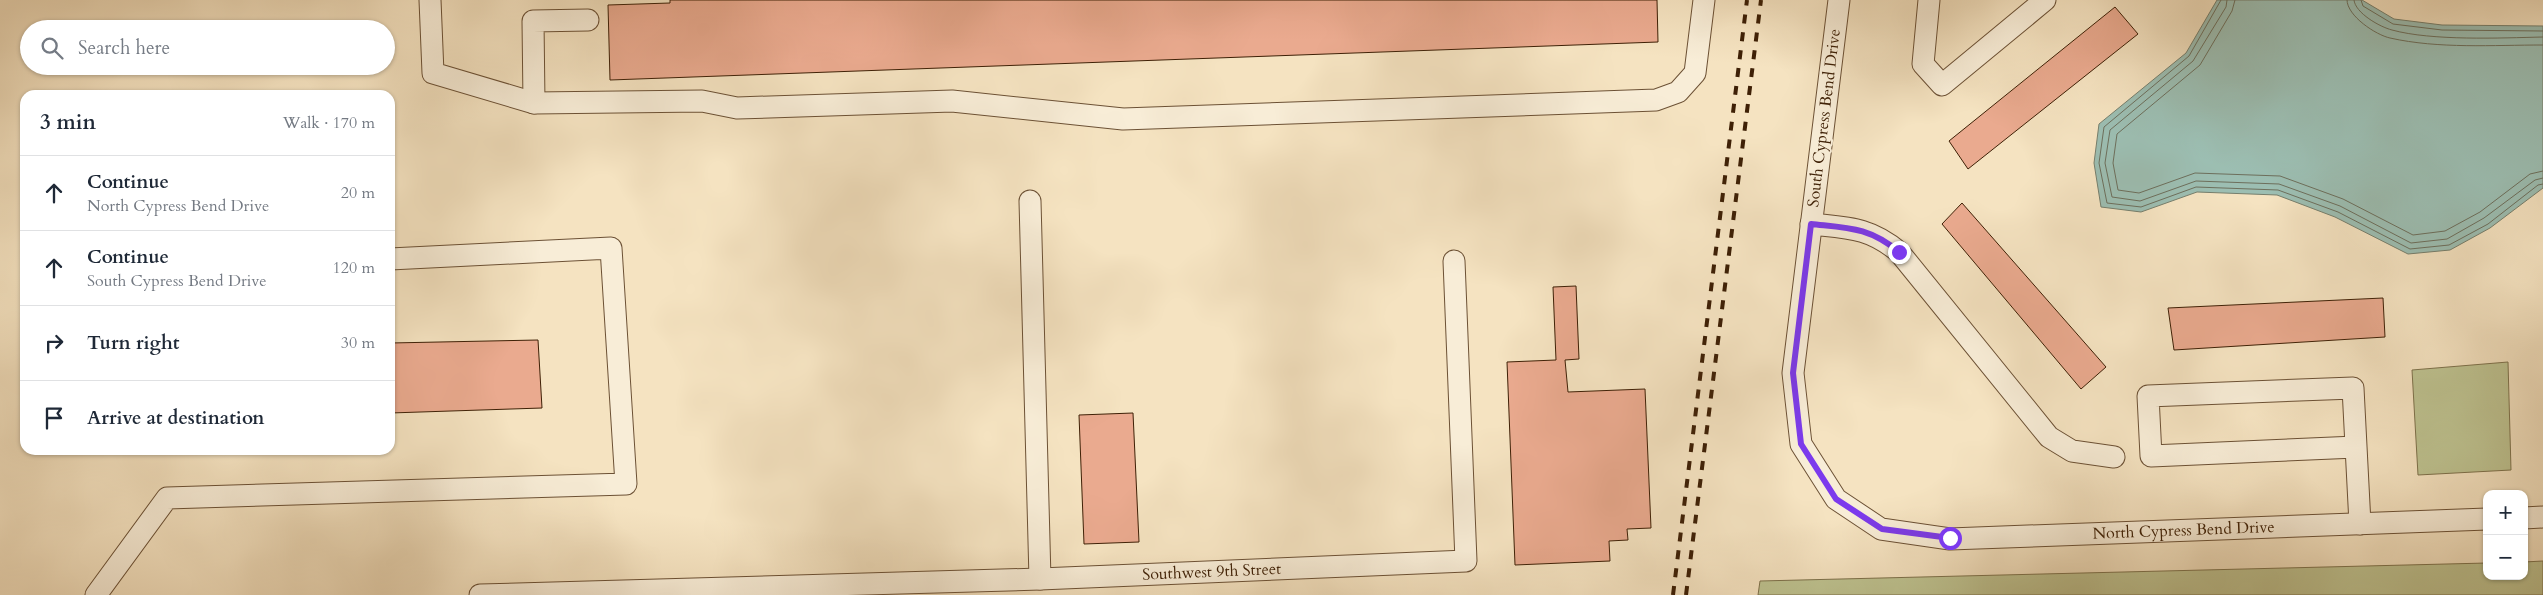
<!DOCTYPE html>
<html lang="en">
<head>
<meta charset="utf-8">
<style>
  body { margin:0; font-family:Cardo,serif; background:#f6f6f7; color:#1f2937 }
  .controls { position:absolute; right:15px; bottom:15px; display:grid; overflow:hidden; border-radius:10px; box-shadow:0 1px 4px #0004 }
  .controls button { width:45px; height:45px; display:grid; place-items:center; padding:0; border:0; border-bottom:1px solid #e0e1e3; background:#fff; color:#1f2937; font:25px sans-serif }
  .stop { position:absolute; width:15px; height:15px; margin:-11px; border:4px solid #7c3aed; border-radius:50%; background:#fff }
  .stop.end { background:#7c3aed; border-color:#fff; box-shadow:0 1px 5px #0008 }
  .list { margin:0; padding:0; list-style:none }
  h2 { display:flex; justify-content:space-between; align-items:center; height:65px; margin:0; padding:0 20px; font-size:21px }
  h2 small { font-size:16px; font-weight:400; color:#747a83 }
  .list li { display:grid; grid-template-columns:32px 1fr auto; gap:15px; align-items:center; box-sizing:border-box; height:75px; padding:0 20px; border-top:1px solid #e0e1e3 }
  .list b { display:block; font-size:19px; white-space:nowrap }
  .list p { margin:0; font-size:16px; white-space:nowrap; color:#747a83 }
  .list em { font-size:16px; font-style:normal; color:#747a83 }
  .icon { flex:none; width:28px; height:28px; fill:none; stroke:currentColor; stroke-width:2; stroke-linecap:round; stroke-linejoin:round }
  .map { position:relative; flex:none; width:2543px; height:595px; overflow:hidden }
  .search { position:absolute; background:#fff; box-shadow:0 1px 4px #0004; left:20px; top:20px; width:375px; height:55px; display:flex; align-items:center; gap:12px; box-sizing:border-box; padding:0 18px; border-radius:28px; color:#747a83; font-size:19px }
  .panel { position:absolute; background:#fff; box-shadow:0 1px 4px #0004; left:20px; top:90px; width:375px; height:365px; border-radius:15px }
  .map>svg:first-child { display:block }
</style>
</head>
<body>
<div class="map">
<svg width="2543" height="595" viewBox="0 0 2543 595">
  <rect width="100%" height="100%" fill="#f5e3c1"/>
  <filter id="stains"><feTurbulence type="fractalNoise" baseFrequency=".004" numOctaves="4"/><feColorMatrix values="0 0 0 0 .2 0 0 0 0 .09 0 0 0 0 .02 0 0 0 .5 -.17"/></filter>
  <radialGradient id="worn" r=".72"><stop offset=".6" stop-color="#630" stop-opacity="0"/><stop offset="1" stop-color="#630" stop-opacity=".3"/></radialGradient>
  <!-- green -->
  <g fill="#bec391" stroke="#7e724c">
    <polygon points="2508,362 2511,470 2418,475 2412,370"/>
    <polygon points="2543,561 2543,595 1758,595 1760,581 2487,563 2487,576 2524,576 2524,562"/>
  </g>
  <!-- water -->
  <polygon fill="#9cbeb2" stroke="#767f6d" points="2217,0 2362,0 2394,19 2442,25 2543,26 2543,188 2490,228 2450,250 2408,254 2335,217 2277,195 2197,192 2141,212 2101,207 2094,163 2099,124 2186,53"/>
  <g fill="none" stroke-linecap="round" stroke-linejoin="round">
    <!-- shore -->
    <g stroke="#6d6f5c" stroke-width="1">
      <polyline points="2221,0 2189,56 2104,127 2099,163 2107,203 2141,207 2196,187 2278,190 2338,212 2410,249 2449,245 2488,224 2538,185 2543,184"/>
      <polyline points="2227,0 2226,7 2193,61 2110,130 2105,163 2112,197 2140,201 2196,181 2279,184 2340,206 2411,243 2447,239 2484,218 2535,180 2543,178"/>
      <polyline points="2235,0 2232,11 2200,65 2117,134 2113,163 2118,190 2139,193 2195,173 2280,176 2343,199 2413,235 2445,231 2480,212 2530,174 2543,171"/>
      <path d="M 2347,0 C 2347,16 2376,35 2390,38 C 2439,49 2493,45 2543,45"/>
      <path d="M 2354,0 C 2355,13 2380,27 2392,30 C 2432,41 2500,38 2543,37"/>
      <polyline points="2361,0 2363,6 2393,24 2442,30 2543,31"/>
    </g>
  </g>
  <!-- building -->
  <g fill="#eaaa8f" stroke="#3e2006">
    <polygon points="670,0 1657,0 1658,42 610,80 608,5 670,3"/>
    <polygon points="2115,7 2138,34 1968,169 1949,141"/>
    <polygon points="1962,203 2106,367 2081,389 1942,224"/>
    <polygon points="1576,286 1579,359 1565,360 1568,392 1645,389 1651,528 1627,529 1628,540 1609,541 1610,561 1515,565 1507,362 1556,360 1553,287"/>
    <polygon points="2383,298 2385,337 2174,350 2168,308"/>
    <polygon points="538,340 542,408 390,413 390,343"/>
    <polygon points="1133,413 1139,542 1084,544 1079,415"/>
  </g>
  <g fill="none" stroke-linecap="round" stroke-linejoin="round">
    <defs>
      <g id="minor">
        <polyline points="430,0 433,73 534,103 702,101 737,108 952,101 1123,119 1656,100 1678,92 1695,73 1704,0"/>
        <path id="s1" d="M 1839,0 L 1793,373 L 1801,444 L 1836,499 L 1881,529 L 1950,539 L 2487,519"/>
        <polyline points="1929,0 1923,64 1942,85 2045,0"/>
        <polyline points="534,103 533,21 588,20"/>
        <polyline points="1030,201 1040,579"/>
        <path d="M 1811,224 C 1848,228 1869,227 1899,252 L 2049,437 L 2072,451 L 2114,457"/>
        <polyline points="2356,447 2151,456 2148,396 2353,388 2360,524"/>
        <polyline points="2524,518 2543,517"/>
        <polyline points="96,595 167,498 626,484 611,248 390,259"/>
        <path id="s2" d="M 480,595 L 1040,579 L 1466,561 L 1454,261"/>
      </g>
    </defs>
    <!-- minor casing -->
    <use href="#minor" stroke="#6c5135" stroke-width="23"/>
    <!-- minor -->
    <use href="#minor" stroke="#f8edd7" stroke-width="21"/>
    <!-- rail -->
    <g stroke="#3e2006" stroke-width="4" stroke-dasharray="9 9" stroke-linecap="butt">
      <polyline points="1673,595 1747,0"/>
      <polyline points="1686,595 1761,0"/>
    </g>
  </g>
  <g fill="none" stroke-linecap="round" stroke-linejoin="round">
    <!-- route -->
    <path stroke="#7c3aed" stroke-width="6" d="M 1899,252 C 1869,227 1848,228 1811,224 L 1793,373 L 1801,444 L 1836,499 L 1882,529 L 1950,538"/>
  </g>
  <g text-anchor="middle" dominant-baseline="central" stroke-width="4" stroke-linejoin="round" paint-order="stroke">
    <!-- street labels -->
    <g font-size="16" fill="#3e2006" stroke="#f8edd7">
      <text transform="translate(1824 118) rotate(-83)">South Cypress Bend Drive</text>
      <text stroke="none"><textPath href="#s1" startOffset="870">North Cypress Bend Drive</textPath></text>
      <text stroke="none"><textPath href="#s2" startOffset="732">Southwest 9th Street</textPath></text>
    </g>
  </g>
  <rect width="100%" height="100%" filter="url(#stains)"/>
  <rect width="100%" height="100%" fill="url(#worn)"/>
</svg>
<div class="controls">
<button>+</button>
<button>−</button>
</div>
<div class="stop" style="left:1950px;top:538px"></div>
<div class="stop end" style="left:1899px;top:252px"></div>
<div class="search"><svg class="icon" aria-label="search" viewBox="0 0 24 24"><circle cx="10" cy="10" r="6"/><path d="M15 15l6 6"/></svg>Search here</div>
<section class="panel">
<h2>3 min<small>Walk · 170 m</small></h2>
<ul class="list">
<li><svg class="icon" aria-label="ahead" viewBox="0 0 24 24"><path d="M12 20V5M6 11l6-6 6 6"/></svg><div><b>Continue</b><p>North Cypress Bend Drive</p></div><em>20 m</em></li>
<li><svg class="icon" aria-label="ahead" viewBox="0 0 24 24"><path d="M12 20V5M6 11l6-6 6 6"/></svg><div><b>Continue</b><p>South Cypress Bend Drive</p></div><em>120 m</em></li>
<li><svg class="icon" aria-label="right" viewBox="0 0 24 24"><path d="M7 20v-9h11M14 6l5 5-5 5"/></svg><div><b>Turn right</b></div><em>30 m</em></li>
<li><svg class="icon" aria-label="arrive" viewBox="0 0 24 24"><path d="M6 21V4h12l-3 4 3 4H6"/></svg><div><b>Arrive at destination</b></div></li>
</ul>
</section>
</div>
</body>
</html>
